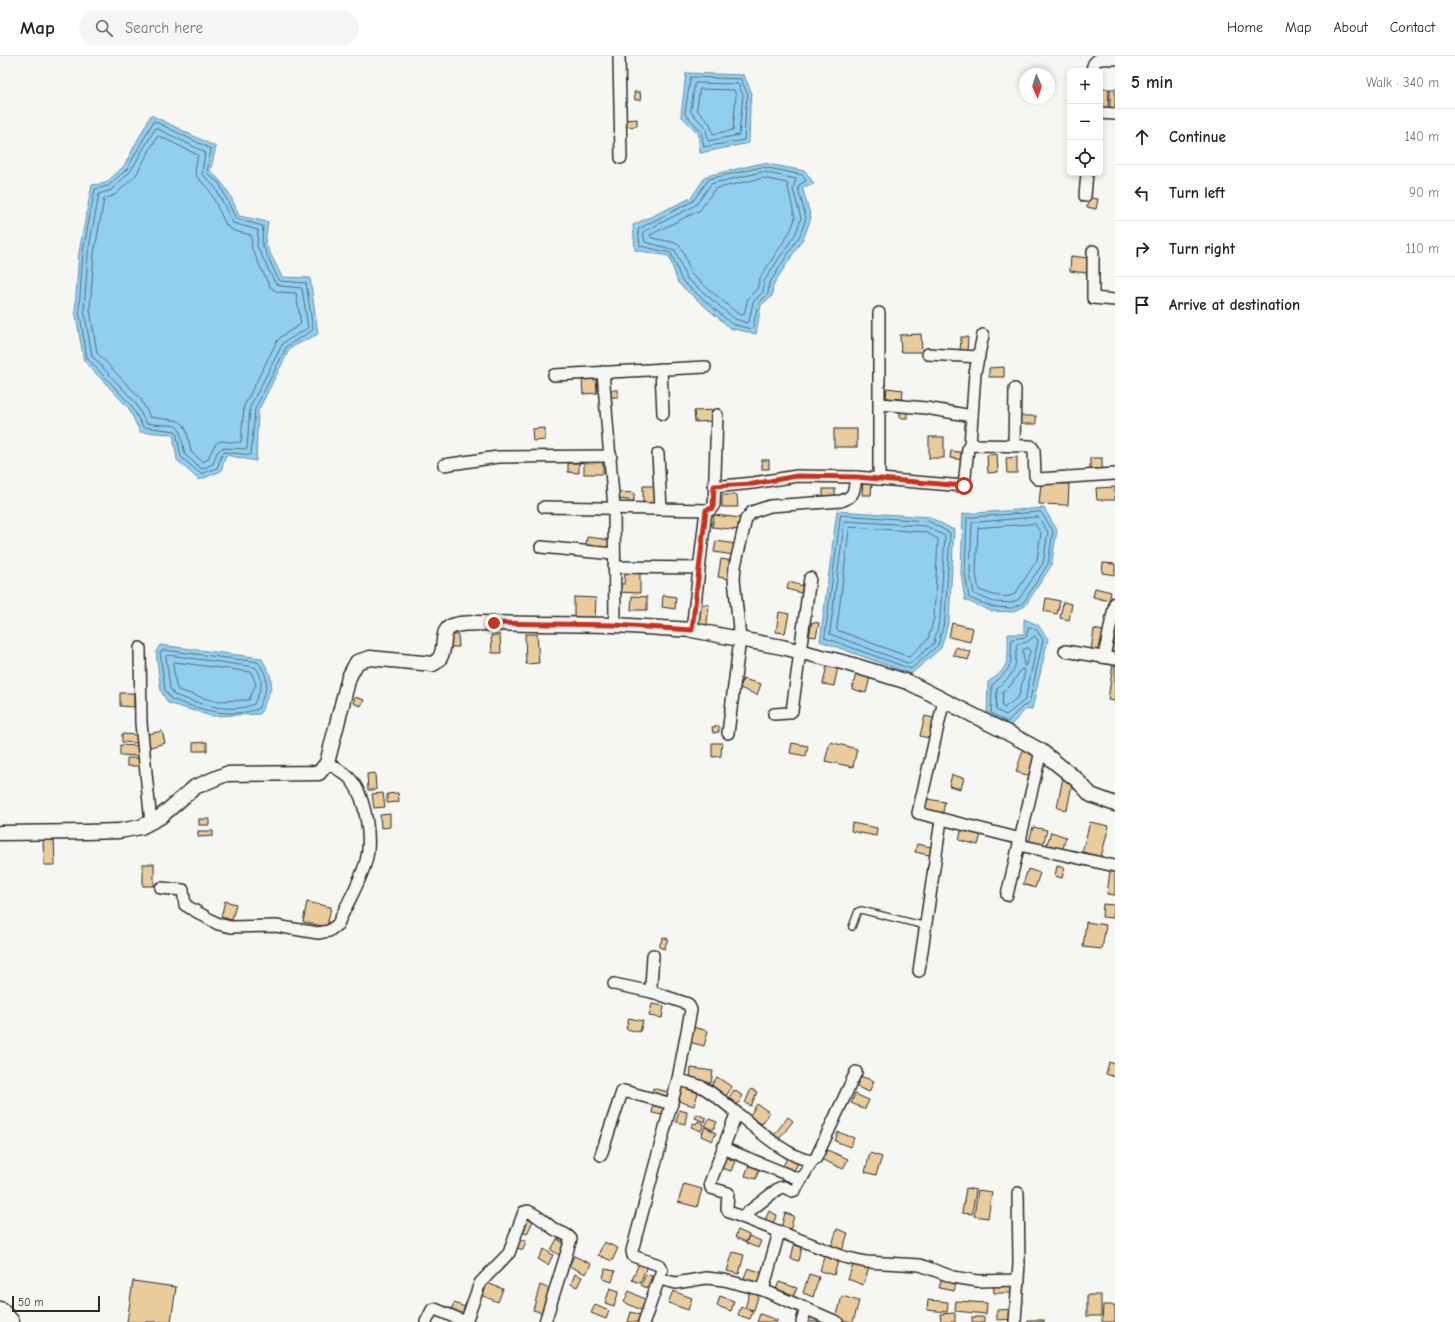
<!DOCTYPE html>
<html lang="en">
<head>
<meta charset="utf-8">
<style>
  body { margin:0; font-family:"Comic Neue",sans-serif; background:#f6f6f6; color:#222 }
  .controls { position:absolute; right:12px; top:12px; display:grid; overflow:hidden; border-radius:6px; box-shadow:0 2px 6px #0003 }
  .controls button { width:36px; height:36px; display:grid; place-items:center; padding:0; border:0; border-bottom:1px solid #e0e0e0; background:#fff; color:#222; font:20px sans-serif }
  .compass { position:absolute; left:1019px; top:12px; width:36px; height:36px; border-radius:50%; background:#fff; box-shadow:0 2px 6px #0003; rotate:177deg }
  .scale { position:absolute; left:12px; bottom:10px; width:88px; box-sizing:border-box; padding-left:4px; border:2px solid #2b2b2b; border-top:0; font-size:11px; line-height:14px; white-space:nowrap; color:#2b2b2b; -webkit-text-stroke:3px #f6f6f2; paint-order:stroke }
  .stop { position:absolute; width:12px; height:12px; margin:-9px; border:3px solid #c8321e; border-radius:50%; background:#fff }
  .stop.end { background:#c8321e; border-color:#fff; box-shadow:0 1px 4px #0008 }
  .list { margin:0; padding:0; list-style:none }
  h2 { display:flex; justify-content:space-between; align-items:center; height:52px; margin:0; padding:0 16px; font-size:17px }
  h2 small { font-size:13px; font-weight:400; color:#767676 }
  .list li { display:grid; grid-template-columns:26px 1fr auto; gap:12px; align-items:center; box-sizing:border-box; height:56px; padding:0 16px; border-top:1px solid #e0e0e0 }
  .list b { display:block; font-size:15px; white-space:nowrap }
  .list em { font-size:13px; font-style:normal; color:#767676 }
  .icon { flex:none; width:22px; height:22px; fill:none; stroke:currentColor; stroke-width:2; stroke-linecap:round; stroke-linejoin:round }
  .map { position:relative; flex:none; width:1115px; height:1266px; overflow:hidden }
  header { display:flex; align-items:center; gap:24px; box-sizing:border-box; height:56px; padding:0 20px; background:#fff; border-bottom:1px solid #e0e0e0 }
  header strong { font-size:19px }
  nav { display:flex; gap:22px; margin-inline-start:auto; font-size:14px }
  .search { width:280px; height:36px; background:#f6f6f6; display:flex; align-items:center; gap:10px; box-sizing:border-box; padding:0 14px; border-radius:22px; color:#767676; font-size:15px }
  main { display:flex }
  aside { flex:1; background:#fff }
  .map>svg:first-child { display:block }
</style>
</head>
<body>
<header>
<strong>Map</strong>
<div class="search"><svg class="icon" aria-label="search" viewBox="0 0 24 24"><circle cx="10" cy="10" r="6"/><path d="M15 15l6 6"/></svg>Search here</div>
<nav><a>Home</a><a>Map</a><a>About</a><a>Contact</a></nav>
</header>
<main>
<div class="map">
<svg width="1115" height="1266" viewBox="0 0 1115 1266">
  <rect width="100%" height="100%" fill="#f6f6f2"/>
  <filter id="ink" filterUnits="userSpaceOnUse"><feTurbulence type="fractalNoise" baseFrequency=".025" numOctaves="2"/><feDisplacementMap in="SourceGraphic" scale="8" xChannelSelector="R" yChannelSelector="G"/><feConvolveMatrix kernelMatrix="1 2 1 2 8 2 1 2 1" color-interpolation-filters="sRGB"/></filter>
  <g filter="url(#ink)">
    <!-- water -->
    <g fill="#91cff1" stroke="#688da2">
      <polygon points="686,17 744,19 752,38 750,48 749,87 700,97 698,77 681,60"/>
      <path d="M 151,59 L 216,91 L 210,115 C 226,128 232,142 239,160 L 268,166 L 265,187 L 282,221 L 310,222 L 318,278 L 290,292 L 258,355 L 256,405 L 226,399 L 221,415 L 199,424 L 177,404 L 173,378 L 140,376 L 128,351 L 84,305 L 75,254 L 79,196 L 92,129 L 106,127 L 124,110 Z"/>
      <polygon points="763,107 805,115 814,128 802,131 811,162 804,181 773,229 772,240 761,249 756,278 730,272 678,227 669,200 635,194 633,169 691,142 706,120"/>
      <polygon points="1044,452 1057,474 1051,510 1025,550 1013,556 991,555 965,544 961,517 963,458"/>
      <polygon points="837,455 929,461 954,474 949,564 941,592 911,618 820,585"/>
      <path d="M 1024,563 L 1038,569 L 1048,583 L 1032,653 L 1025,654 L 1009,671 L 987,660 L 988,626 C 1011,612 1008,602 1008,578 L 1024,578 Z"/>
      <path d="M 160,589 L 261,602 C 278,628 271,632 260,658 L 211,660 L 168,647 L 161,635 L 156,596 Z"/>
    </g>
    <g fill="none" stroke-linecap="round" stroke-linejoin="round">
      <!-- shore -->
      <g stroke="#546d7a" stroke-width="1">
        <polygon points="691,21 741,23 748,39 746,48 744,84 704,91 701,75 685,58"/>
        <polygon points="695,27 738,28 743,39 739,79 708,85 706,72 691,56"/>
        <polygon points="700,33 734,34 736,40 733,74 713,78 710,68 697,54"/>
        <polygon points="154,65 211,93 207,117 219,127 236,163 263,170 262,188 278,223 281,225 306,227 313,274 287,290 255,353 251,399 224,396 222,398 217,412 201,418 181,401 176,375 143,371 131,349 87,302 79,254 83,196 95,133 108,130 127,113"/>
        <path d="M 156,72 L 205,96 L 202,118 L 215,131 L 233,167 L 258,174 L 257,190 L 275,227 L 281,230 L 302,232 L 308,272 L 283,287 L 250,351 L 247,393 L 222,392 L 217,396 L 213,408 L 202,413 L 185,399 C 177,359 182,373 146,367 L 135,346 L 92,300 L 84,254 L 88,197 L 99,138 L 111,134 L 130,116 Z"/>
        <path d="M 159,80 L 198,99 L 195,114 L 197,121 L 210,135 L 226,169 L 234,175 L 251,179 L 252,193 L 270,231 L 278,236 L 296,237 L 301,268 L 282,280 L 277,285 L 244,350 L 241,386 C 222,389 219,375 208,403 L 203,406 L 191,396 C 184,357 184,367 150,361 L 140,342 L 97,297 L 90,253 L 94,198 L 104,143 L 115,139 L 136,119 L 157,81 Z"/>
        <polygon points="763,111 803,119 806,125 800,128 798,132 806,162 800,179 769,228 768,238 758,248 753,271 751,273 732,268 682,225 671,197 640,190 638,173 693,145 709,123"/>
        <polygon points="763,116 796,123 793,133 801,162 796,177 764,225 763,236 753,246 749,265 747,267 735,263 686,222 675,194 645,186 643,176 696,149 711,128"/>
        <polygon points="763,122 787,127 795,162 791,174 760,222 757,233 748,242 744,258 742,259 738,258 691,218 683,195 679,189 672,186 652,182 650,179 700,154 715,133"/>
        <polygon points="1041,456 1053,475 1048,508 1023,547 1012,552 993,551 969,542 965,517 967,462"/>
        <polygon points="841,459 928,465 950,477 945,563 938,589 911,613 825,582"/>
        <polygon points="1038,461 1048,476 1043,507 1019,543 1011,547 994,546 974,538 970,517 972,467"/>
        <polygon points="845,465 926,470 945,480 940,562 934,587 910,608 830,578"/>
        <path d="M 1035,468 L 1041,477 L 1037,504 L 1015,538 C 1004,544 990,538 979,534 L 976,517 L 978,472 Z"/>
        <polygon points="850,471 925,476 938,483 934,562 928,583 909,601 837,574"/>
        <path d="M 1029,571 L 1036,573 L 1043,584 L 1029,648 L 1022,651 L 1007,666 L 991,657 L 992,629 C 1016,607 1009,613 1012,583 L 1026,581 Z"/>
        <path d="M 1035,580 L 1038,585 L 1025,644 L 1006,659 L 996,654 L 997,632 C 1019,614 1014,613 1017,588 L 1027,586 Z"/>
        <polygon points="1028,592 1030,595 1026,609 1024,610 1023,594"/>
        <path d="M 164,594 L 258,606 C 272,625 266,634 258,653 C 229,663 198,653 171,643 L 165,634 L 160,597 Z"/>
        <path d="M 168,599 L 255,611 C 266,624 260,634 254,648 C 230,659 198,647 174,639 L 170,632 L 166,601 Z"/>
        <polygon points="175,606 251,616 256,628 249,644 214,645 178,634 176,630 173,609"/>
        <polygon points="1022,613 1025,615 1019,640 1004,652 1002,650 1003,635 1010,630"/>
      </g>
    </g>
    <!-- building -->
    <g fill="#e9cb9c" stroke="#2b2b2b">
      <polygon points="1101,33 1109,33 1108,54 1101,54"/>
      <rect x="1110" y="33" width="5" height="20"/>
      <polygon points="634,36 640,36 641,44 635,44"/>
      <polygon points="637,63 637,70 625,71 625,64"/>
      <polygon points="1089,142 1098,143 1096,153 1087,151"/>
      <polygon points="1071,200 1088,202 1087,217 1070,215"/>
      <polygon points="921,278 922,296 901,296 900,279"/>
      <polygon points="961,281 968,281 967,296 960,296"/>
      <polygon points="1004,311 1004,321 989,321 989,312"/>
      <polygon points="582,322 596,322 597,337 583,338"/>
      <polygon points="887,332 903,334 902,343 886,342"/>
      <rect x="610" y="334" width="8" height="7"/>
      <rect x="900" y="350" width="7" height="12"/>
      <polygon points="714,354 714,365 695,366 694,355"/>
      <rect x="1019" y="360" width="17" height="8"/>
      <polygon points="545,372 545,384 533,385 532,373"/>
      <rect x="834" y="373" width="23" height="18"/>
      <rect x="929" y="381" width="15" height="21"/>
      <polygon points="951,395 966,397 965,404 950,402"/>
      <polygon points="997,398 998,416 988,417 987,399"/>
      <polygon points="1017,401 1017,417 1007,417 1006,402"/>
      <rect x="1090" y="402" width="12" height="11"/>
      <rect x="584" y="404" width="19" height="14"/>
      <rect x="762" y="404" width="7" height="9"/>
      <polygon points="568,407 579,407 579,417 568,416"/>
      <polygon points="863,424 872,424 871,439 862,439"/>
      <polygon points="1041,427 1069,428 1068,449 1039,448"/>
      <polygon points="643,430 656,430 657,446 643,447"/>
      <polygon points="1115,431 1115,444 1097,444 1096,432"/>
      <rect x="823" y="433" width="12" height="7"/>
      <polygon points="619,436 634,437 634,445 619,443"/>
      <polygon points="722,439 737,439 738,451 722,451"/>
      <polygon points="714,459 741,462 739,474 712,471"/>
      <polygon points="587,481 612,484 611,493 586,490"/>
      <polygon points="716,485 736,488 734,499 714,496"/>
      <polygon points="721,503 733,505 730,523 718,521"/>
      <polygon points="1103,507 1115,508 1115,519 1102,517"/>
      <polygon points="625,515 640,515 640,537 616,536 616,528 624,528"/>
      <polygon points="789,526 803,530 801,537 787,533"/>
      <polygon points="1095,532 1111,536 1109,545 1093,541"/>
      <polygon points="663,539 676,541 675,553 662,551"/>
      <polygon points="632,540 647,541 647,554 631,554"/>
      <polygon points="574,541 596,542 595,563 574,562"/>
      <polygon points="1046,542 1060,545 1057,558 1044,555"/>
      <polygon points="1063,546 1072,548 1069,564 1060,562"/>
      <polygon points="697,547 709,549 706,575 694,573"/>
      <polygon points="779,556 789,558 785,577 776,576"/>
      <polygon points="812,566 819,567 816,581 809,580"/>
      <polygon points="952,567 973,572 970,586 949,581"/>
      <polygon points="1094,573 1107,576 1103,596 1091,594"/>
      <polygon points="1114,577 1115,577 1115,599 1110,598"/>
      <polygon points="525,578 537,578 539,607 526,608"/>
      <polygon points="449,579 458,579 459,591 450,591"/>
      <polygon points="491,579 500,579 501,597 492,597"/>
      <polygon points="956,591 971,596 968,604 953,599"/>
      <polygon points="828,604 839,606 834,630 823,628"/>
      <polygon points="1113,607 1115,608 1115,645 1108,644"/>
      <polygon points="857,614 871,617 866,637 852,633"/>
      <polygon points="743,623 761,628 757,639 740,632"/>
      <polygon points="120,637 134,637 134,651 120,650"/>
      <polygon points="355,641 364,644 361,650 353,647"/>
      <polygon points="925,660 937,663 936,670 931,669 930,674 935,675 933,683 920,680"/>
      <polygon points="719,670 719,676 713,677 712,671"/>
      <polygon points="162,675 165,687 147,692 144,679"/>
      <polygon points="122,678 139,679 138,687 122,686"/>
      <polygon points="207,686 207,695 193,695 193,687"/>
      <polygon points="830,686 857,693 853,711 825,705"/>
      <polygon points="712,687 722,687 721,700 712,701"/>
      <polygon points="792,687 808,690 806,700 790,697"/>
      <polygon points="120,689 139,690 139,700 120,699"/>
      <polygon points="1023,694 1037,698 1031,720 1016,716"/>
      <polygon points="127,702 139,702 140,710 127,710"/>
      <polygon points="375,717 376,734 368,734 367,718"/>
      <polygon points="952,719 964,722 961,733 949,730"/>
      <polygon points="1063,721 1073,723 1067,754 1057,752"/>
      <polygon points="383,737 385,751 374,752 372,738"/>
      <polygon points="398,737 399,746 387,747 387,738"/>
      <polygon points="922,742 945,746 942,761 920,757"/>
      <polygon points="390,758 390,771 381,772 380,759"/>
      <rect x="199" y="763" width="10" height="6"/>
      <polygon points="1090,766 1109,770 1101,801 1082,796"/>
      <polygon points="852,767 877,772 876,780 851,775"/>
      <polygon points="1033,771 1047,774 1042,793 1028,789"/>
      <polygon points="962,772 981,778 978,789 959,784"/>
      <polygon points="198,775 213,775 213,780 198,781"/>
      <polygon points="1051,776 1066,781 1062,796 1046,791"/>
      <polygon points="54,781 55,809 44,809 43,782"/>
      <polygon points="917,788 936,792 934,800 915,796"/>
      <rect x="143" y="808" width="11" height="22"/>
      <polygon points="1057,810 1065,812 1062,822 1055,820"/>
      <polygon points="1028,813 1040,817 1035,832 1023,828"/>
      <polygon points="1110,815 1115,816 1115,839 1107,838"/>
      <polygon points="225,845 236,848 232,864 221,861"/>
      <polygon points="307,846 331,851 327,871 303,866"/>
      <polygon points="1103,848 1114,849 1113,862 1102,861"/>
      <polygon points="1086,866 1106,869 1102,893 1083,891"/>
      <polygon points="663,881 668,883 664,893 659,891"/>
      <polygon points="652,948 664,950 662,962 649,960"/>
      <polygon points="629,962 643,965 640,976 626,973"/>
      <polygon points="693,971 708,975 704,990 689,986"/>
      <polygon points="1109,1006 1115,1008 1115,1021 1106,1018"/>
      <polygon points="691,1012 713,1015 711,1027 690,1024"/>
      <polygon points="860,1020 874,1025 869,1036 855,1030"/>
      <polygon points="717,1021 732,1031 726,1040 711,1030"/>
      <polygon points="682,1031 698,1037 694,1050 678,1045"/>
      <polygon points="653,1032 672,1037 670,1043 652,1039"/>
      <polygon points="751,1033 757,1036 751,1050 745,1047"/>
      <polygon points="734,1034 743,1040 736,1050 727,1044"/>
      <polygon points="855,1038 869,1044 865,1053 851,1047"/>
      <polygon points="654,1045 669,1048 667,1060 652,1057"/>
      <polygon points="757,1048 769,1056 762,1068 749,1061"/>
      <polygon points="679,1054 687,1056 685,1068 676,1066"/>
      <polygon points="697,1058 706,1062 705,1066 695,1062"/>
      <polygon points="788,1061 793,1065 779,1083 774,1079"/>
      <polygon points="709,1063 717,1066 713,1074 705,1070"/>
      <polygon points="698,1065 704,1068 701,1075 691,1071 693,1067 696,1068"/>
      <polygon points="705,1071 716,1077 712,1085 701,1080"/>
      <polygon points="838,1076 854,1082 850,1091 835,1085"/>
      <polygon points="825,1093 848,1103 843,1113 821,1103"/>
      <polygon points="870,1097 882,1101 876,1119 865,1116"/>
      <polygon points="789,1098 800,1103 792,1119 781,1114"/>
      <polygon points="722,1100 735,1105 731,1115 718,1111"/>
      <polygon points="750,1106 760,1109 756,1123 745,1120"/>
      <polygon points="684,1128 702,1133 697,1151 678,1146"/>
      <polygon points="966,1132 976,1134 972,1158 962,1157"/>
      <polygon points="978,1134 992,1136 988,1162 974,1160"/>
      <polygon points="769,1155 777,1159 773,1167 765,1164"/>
      <polygon points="785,1157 794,1160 790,1175 781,1173"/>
      <polygon points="524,1162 533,1165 527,1178 519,1175"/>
      <polygon points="837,1173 848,1177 842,1195 831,1192"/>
      <polygon points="738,1174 749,1179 746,1186 735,1181"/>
      <polygon points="749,1180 761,1185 758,1192 746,1187"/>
      <polygon points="518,1183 526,1185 523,1194 515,1191"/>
      <polygon points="557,1183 568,1189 561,1200 551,1194"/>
      <polygon points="604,1186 618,1192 612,1205 598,1199"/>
      <polygon points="794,1189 802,1191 799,1205 791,1203"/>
      <polygon points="544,1193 553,1199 548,1209 538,1203"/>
      <polygon points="733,1196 744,1199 739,1218 727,1215"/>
      <polygon points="825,1197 839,1202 834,1219 820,1215"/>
      <polygon points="574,1200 591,1208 586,1218 569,1210"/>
      <polygon points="854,1206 869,1212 863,1229 848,1223"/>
      <polygon points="639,1207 647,1210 640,1227 632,1224"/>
      <polygon points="748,1212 763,1217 758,1230 743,1224"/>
      <polygon points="605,1213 615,1215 612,1226 603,1223"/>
      <polygon points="575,1218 582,1221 577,1231 571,1228"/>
      <polygon points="646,1218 652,1220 647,1232 641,1229"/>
      <polygon points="809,1218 819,1221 813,1241 803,1237"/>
      <polygon points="942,1222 957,1225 954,1235 939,1232"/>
      <polygon points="133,1225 176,1231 171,1266 127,1266"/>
      <polygon points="779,1226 797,1232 794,1239 776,1233"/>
      <polygon points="993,1226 1014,1226 1014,1237 994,1237"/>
      <polygon points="487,1227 503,1233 498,1246 483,1240"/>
      <polygon points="540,1229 550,1233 543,1257 533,1254"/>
      <polygon points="610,1232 619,1235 614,1250 605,1247"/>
      <polygon points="751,1232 760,1235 754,1254 745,1252"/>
      <polygon points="629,1235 648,1245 643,1255 624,1246"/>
      <polygon points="673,1235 692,1242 688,1254 668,1247"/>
      <rect x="1087" y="1239" width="14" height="21"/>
      <polygon points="720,1240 734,1245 731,1255 717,1250"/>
      <polygon points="842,1240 859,1245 853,1266 836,1263"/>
      <polygon points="928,1244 948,1246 947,1256 927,1254"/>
      <polygon points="956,1245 987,1247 986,1258 955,1255"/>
      <polygon points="454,1247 465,1251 462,1258 451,1254"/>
      <polygon points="595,1249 609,1255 606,1263 591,1257"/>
      <polygon points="1103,1249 1115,1249 1115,1266 1102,1266"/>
      <polygon points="741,1251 753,1255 750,1263 738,1259"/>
      <polygon points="1015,1253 1015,1263 997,1264 997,1254"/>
      <polygon points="631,1256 640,1259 637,1266 628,1266"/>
      <polygon points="807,1257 831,1266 804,1266"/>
      <polygon points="955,1257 955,1266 941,1266 940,1258"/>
      <polygon points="760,1258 777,1264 777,1266 757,1266"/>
      <rect x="972" y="1261" width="12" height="5"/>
      <rect x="1028" y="1264" width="16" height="2"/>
    </g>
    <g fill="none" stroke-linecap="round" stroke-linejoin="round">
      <defs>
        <polyline id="service" points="852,871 858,855 861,854 926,870"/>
        <g id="minor">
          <polyline points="619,0 621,102"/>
          <path d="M 1092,15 C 1093,0 1103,3 1115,3"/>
          <polyline points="1100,57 1115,58"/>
          <polyline points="1085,140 1087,117"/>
          <polyline points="1093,195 1093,242 1115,244"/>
          <polyline points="879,257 879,423"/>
          <polyline points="928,298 979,301"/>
          <polyline points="661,313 663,358"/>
          <polyline points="603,316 614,452 615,569"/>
          <polyline points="554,319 705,311"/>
          <polyline points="880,348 926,352 972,360"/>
          <polyline points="970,389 975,317 983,279"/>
          <polyline points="1014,390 1015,333"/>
          <polyline points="658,398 661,453"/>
          <polyline points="444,409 498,401 611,400"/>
          <polyline points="714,431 753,427 797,420 856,421 964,430 968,392 970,389 1031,390 1034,394 1035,420 1038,423 1115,418"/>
          <polyline points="544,451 710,454 714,449 717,359"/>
          <polyline points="541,491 614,498"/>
          <polyline points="614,511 699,512"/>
          <polyline points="692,574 706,454"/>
          <polyline points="140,592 141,667 151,767"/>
          <polyline points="1065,595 1115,603"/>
          <polyline points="1104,601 1115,547"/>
          <polyline points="944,644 918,757 1021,783"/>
          <polyline points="774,658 789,657 792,655 810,522"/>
          <path d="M 728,677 L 740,583 L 734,523 L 735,510 L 746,463 L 752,456 L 770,450 L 841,445 C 855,440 854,435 856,421"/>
          <polyline points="1019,789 1115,810"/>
          <path d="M 161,832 L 183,834 L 185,849 L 218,868 L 231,871 L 276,870 L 318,877 L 329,875 L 338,868 C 347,847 360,827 366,805 C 372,784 366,743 352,725 C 346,717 336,712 327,707"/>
          <polyline points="1007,839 1041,695"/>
          <polyline points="919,915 941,764"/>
          <polyline points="614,928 652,936"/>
          <path d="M 678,1023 C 686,1026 694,1028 702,1031 C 733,1048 777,1100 812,1105 L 816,1102 L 856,1016"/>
          <polyline points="736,1058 710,1127 711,1132 728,1137 727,1152 729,1156 844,1201 866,1206 920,1209 953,1221 978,1225 1019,1224"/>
          <polyline points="723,1092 801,1124"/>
          <polyline points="601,1099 622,1036 624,1035 672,1048"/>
          <polyline points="742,1161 779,1132 784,1131 792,1135 795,1134 812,1105"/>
          <polyline points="659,1223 676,1227 706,1222 724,1224 763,1234 837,1266"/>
          <polyline points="763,1234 779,1176"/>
          <polyline points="426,1266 432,1254 435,1253 466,1266"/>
          <path d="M 466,1266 L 480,1227 L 509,1197 L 524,1156 L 528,1155 C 541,1161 544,1166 554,1173 C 560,1177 567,1177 571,1183 L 545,1266"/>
          <polyline points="644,1266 662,1214 659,1209 633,1200 632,1195 678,1023 691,954 688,948 652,936 651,930 653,899"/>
          <polyline points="802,1266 806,1252"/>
          <polyline points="1015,1266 1019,1207 1018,1137"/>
        </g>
        <path id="tertiary" d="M 0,777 L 86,776 L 119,775 L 141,771 L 160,761 L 195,731 L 226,718 L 319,717 L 327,707 L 349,621 L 357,606 L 370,602 L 433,608 C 452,598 435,572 456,569 C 462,567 468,568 474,567 L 615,569 L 692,574 L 782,591 L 846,607 L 908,626 L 1008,677 L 1041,695 L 1076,723 L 1091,739 L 1115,748"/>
        <polyline id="trunk" points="0,1255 10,1266"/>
      </defs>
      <!-- service casing -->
      <use href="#service" stroke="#2b2b2b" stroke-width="8"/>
      <!-- minor casing -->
      <use href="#minor" stroke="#2b2b2b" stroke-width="14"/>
      <!-- tertiary casing -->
      <use href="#tertiary" stroke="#2b2b2b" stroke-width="17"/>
      <!-- trunk casing -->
      <use href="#trunk" stroke="#2b2b2b" stroke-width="21"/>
      <!-- service -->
      <use href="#service" stroke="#f6f6f2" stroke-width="5.5"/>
      <!-- minor -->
      <use href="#minor" stroke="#f6f6f2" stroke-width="11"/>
      <!-- tertiary -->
      <use href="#tertiary" stroke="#f6f6f2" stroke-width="14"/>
      <!-- trunk -->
      <use href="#trunk" stroke="#f6f6f2" stroke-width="18"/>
    </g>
  </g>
  <g fill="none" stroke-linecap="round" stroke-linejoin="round" filter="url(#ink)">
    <!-- route -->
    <polyline stroke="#c8321e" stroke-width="5" points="494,567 615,569 692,574 706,454 713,452 714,430 753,428 797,420 856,421 964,430"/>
  </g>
</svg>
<div class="controls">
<button>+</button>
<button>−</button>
<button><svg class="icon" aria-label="locate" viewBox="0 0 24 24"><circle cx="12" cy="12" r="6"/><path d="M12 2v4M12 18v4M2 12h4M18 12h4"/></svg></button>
</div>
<svg class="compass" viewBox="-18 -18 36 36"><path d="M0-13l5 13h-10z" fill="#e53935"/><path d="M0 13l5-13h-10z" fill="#767676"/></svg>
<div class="scale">50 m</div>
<div class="stop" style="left:964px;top:430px"></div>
<div class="stop end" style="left:494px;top:567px"></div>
</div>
<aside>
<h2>5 min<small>Walk · 340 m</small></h2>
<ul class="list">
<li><svg class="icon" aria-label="ahead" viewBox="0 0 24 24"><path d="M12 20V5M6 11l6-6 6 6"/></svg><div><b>Continue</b></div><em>140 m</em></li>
<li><svg class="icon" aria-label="left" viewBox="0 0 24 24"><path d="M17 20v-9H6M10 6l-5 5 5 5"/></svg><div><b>Turn left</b></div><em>90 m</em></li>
<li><svg class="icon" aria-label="right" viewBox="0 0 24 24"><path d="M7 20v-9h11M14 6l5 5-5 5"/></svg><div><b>Turn right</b></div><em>110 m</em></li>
<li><svg class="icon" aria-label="arrive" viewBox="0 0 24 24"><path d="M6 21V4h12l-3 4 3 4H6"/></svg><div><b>Arrive at destination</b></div></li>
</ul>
</aside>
</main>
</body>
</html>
